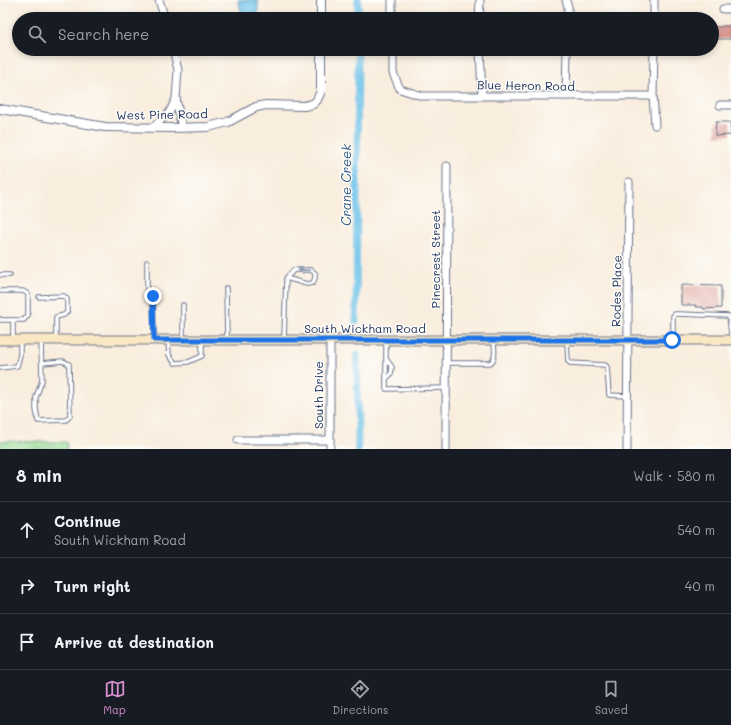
<!DOCTYPE html>
<html lang="en">
<head>
<meta charset="utf-8">
<style>
  body { margin:0; font-family:Mali,sans-serif; background:#242831; color:#f1f3f6 }
  .stop { position:absolute; width:12px; height:12px; margin:-9px; border:3px solid #1a73e8; border-radius:50%; background:#fff }
  .stop.end { background:#1a73e8; border-color:#fff; box-shadow:0 1px 4px #0008 }
  .list { margin:0; padding:0; list-style:none }
  h2 { display:flex; justify-content:space-between; align-items:center; height:52px; margin:0; padding:0 16px; font-size:17px }
  h2 small { font-size:13px; font-weight:400; color:#9ea1a6 }
  .list li { display:grid; grid-template-columns:26px 1fr auto; gap:12px; align-items:center; box-sizing:border-box; height:56px; padding:0 16px; border-top:1px solid #363941 }
  .list b { display:block; font-size:15px; white-space:nowrap }
  .list p { margin:0; font-size:13px; white-space:nowrap; color:#9ea1a6 }
  .list em { font-size:13px; font-style:normal; color:#9ea1a6 }
  .icon { flex:none; width:22px; height:22px; fill:none; stroke:currentColor; stroke-width:2; stroke-linecap:round; stroke-linejoin:round }
  .map { position:relative; flex:none; width:731px; height:449px; overflow:hidden }
  .search { position:absolute; background:#171b24; box-shadow:0 2px 6px #0003; left:12px; right:12px; top:12px; height:44px; display:flex; align-items:center; gap:10px; box-sizing:border-box; padding:0 14px; border-radius:22px; color:#9ea1a6; font-size:15px }
  .sheet { height:220px; background:#171b24 }
  nav { display:flex; justify-content:space-around; align-items:center; box-sizing:border-box; height:56px; border-top:1px solid #363941; background:#171b24; font-size:11px; color:#9ea1a6 }
  nav a { display:grid; justify-items:center; gap:2px }
  nav .on { color:#d690ce }
  .map>svg:first-child { display:block }
</style>
</head>
<body>
<div class="map">
<svg width="731" height="449" viewBox="0 0 731 449">
  <rect width="100%" height="100%" fill="#fdfcf7"/>
  <filter id="ink" filterUnits="userSpaceOnUse"><feTurbulence type="fractalNoise" baseFrequency=".025" numOctaves="2"/><feDisplacementMap in="SourceGraphic" scale="8" xChannelSelector="R" yChannelSelector="G"/><feConvolveMatrix kernelMatrix="1 2 1 2 8 2 1 2 1" color-interpolation-filters="sRGB"/></filter>
  <filter id="wash" filterUnits="userSpaceOnUse"><feTurbulence type="fractalNoise" baseFrequency=".012" numOctaves="4" result="noise"/><feDisplacementMap in="SourceGraphic" scale="16" xChannelSelector="R" yChannelSelector="G"/><feGaussianBlur stdDeviation="0.9" result="paint"/><feColorMatrix in="noise" values="0 0 0 0 0 0 0 0 0 0 0 0 0 0 0 0 0 1.4 0 .05"/><feComposite in="paint" operator="in"/></filter>
  <g filter="url(#wash)">
    <rect width="100%" height="100%" fill="#f9eddd"/>
    <!-- green -->
    <polygon fill="#94d891" stroke="#588478" points="0,441 67,442 67,449 0,449"/>
    <!-- water -->
    <polygon fill="#6dc2ea" stroke="#4478a4" points="238,0 258,0 258,19 243,19"/>
    <g fill="none" stroke-linecap="round" stroke-linejoin="round">
      <!-- canal -->
      <g stroke="#6dc2ea" stroke-width="7">
        <polyline points="358,19 358,0"/>
        <polyline points="356,322 358,49"/>
        <polyline points="357,355 358,449"/>
      </g>
    </g>
    <g id="blocks">
      <!-- building -->
      <g fill="#d99590">
        <polygon points="722,26 731,26 731,39 714,39 715,27 722,27"/>
        <polygon points="716,122 730,122 731,135 715,136"/>
        <polygon points="681,285 721,286 721,308 703,309 703,307 696,307 696,305 681,305"/>
      </g>
    </g>
  </g>
  <g filter="url(#ink)">
    <use href="#blocks" fill-opacity="0" stroke="#69728a" stroke-width="1"/>
    <g fill="none" stroke-linecap="round" stroke-linejoin="round">
      <defs>
        <g id="service">
          <polyline points="147,262 147,290 153,296 154,339"/>
          <polyline points="0,275 10,275"/>
          <polyline points="226,288 227,339"/>
          <polyline points="0,291 23,291 28,294 28,315 24,320 13,320"/>
          <polyline points="39,297 64,296 67,299 67,312 64,315 56,317 56,338"/>
          <polyline points="183,305 183,339"/>
          <polyline points="0,319 1,320 13,320 13,338"/>
          <polyline points="284,339 286,278 294,270 311,270 315,273 315,278 313,283 307,284 286,278"/>
          <polyline points="673,339 673,316 675,314 679,314 729,316 731,336"/>
          <polyline points="41,341 42,381 36,397 36,409 38,421 66,420 70,416 69,364 63,361 42,363"/>
          <polyline points="168,341 169,355 175,363 188,362 202,356 202,340"/>
          <polyline points="386,341 386,389 446,388"/>
          <polyline points="567,341 568,361 570,363 605,365 607,367 609,395 627,396"/>
          <path d="M 446,363 L 490,363 C 497,359 494,348 494,341"/>
          <polyline points="0,368 17,366 20,355 20,341"/>
          <polyline points="386,379 391,374 392,367 387,360"/>
        </g>
        <g id="minor">
          <polyline points="159,0 165,19"/>
          <polyline points="392,0 392,19"/>
          <polyline points="566,0 568,7 568,19"/>
          <polyline points="723,9 731,9"/>
          <polyline points="479,19 480,0"/>
          <polyline points="654,19 654,0"/>
          <polyline points="173,49 178,70 176,99 182,128"/>
          <polyline points="393,49 393,73 400,89 422,96 653,96"/>
          <polyline points="480,49 482,95"/>
          <polyline points="654,49 653,96 655,125"/>
          <polyline points="566,96 567,49"/>
          <polyline points="720,105 731,105"/>
          <polyline points="152,128 169,113 176,99"/>
          <polyline points="330,340 330,449"/>
          <polyline points="238,440 330,440"/>
          <polyline points="446,449 447,166"/>
          <polyline points="627,449 629,182"/>
        </g>
        <g id="tertiary">
          <polyline points="321,19 321,0"/>
          <polyline points="0,109 105,127 171,128 208,127 228,122 256,107 266,105 304,106 313,104 317,100 321,91 321,49"/>
        </g>
        <polyline id="secondary" points="0,340 731,340"/>
      </defs>
      <!-- service casing -->
      <use href="#service" stroke="#69728a" stroke-width="5.5"/>
      <!-- minor casing -->
      <use href="#minor" stroke="#69728a" stroke-width="9"/>
      <!-- tertiary casing -->
      <use href="#tertiary" stroke="#69728a" stroke-width="10"/>
      <!-- secondary casing -->
      <use href="#secondary" stroke="#69728a" stroke-width="11"/>
      <!-- service -->
      <use href="#service" stroke="#fff" stroke-width="3.5"/>
      <!-- minor -->
      <use href="#minor" stroke="#fff" stroke-width="7"/>
      <!-- tertiary -->
      <use href="#tertiary" stroke="#fff" stroke-width="8"/>
      <!-- secondary -->
      <use href="#secondary" stroke="#fae7c3" stroke-width="9"/>
    </g>
    <!-- one-way arrows -->
    <defs><path id="oneway-shaft" d="M-6 0H5M1.5-3L5.5 0L1.5 3" fill="none" stroke-width="1.6" stroke-linecap="round" stroke-linejoin="round"/></defs>
    <use stroke="#8d97ae" href="#oneway-shaft" transform="translate(304 270) rotate(-178)"/>
  </g>
  <g fill="none" stroke-linecap="round" stroke-linejoin="round" filter="url(#ink)">
    <!-- route -->
    <polyline stroke="#1a73e8" stroke-width="5" points="153,296 154,340 672,340"/>
  </g>
  <g text-anchor="middle" dominant-baseline="central" stroke-width="3" stroke-linejoin="round" paint-order="stroke">
    <!-- street labels -->
    <g font-size="12" fill="#1b2f5e" stroke="#fdfcf7">
      <text transform="translate(526 85) rotate(1)">Blue Heron Road</text>
      <text transform="translate(162 114) rotate(-1)">West Pine Road</text>
      <text transform="translate(435 259) rotate(-90)">Pinecrest Street</text>
      <text transform="translate(616 291) rotate(-89)">Rodes Place</text>
      <text x="365" y="328">South Wickham Road</text>
      <text transform="translate(318 395) rotate(-90)">South Drive</text>
    </g>
    <!-- water labels -->
    <g font-size="13" font-style="italic" fill="#345b88" stroke="#fdfcf7">
      <text transform="translate(345 185) rotate(-90)">Crane Creek</text>
    </g>
  </g>
</svg>
<div class="stop" style="left:672px;top:340px"></div>
<div class="stop end" style="left:153px;top:296px"></div>
<div class="search"><svg class="icon" aria-label="search" viewBox="0 0 24 24"><circle cx="10" cy="10" r="6"/><path d="M15 15l6 6"/></svg>Search here</div>
</div>
<section class="sheet">
<h2>8 min<small>Walk · 580 m</small></h2>
<ul class="list">
<li><svg class="icon" aria-label="ahead" viewBox="0 0 24 24"><path d="M12 20V5M6 11l6-6 6 6"/></svg><div><b>Continue</b><p>South Wickham Road</p></div><em>540 m</em></li>
<li><svg class="icon" aria-label="right" viewBox="0 0 24 24"><path d="M7 20v-9h11M14 6l5 5-5 5"/></svg><div><b>Turn right</b></div><em>40 m</em></li>
<li><svg class="icon" aria-label="arrive" viewBox="0 0 24 24"><path d="M6 21V4h12l-3 4 3 4H6"/></svg><div><b>Arrive at destination</b></div></li>
</ul>
</section>
<nav>
<a class="on"><svg class="icon" aria-label="map" viewBox="0 0 24 24"><path d="M3 6l6-2 6 2 6-2v14l-6 2-6-2-6 2zM9 4v14M15 6v14"/></svg>Map</a>
<a><svg class="icon" aria-label="directions" viewBox="0 0 24 24"><path d="M12 3l9 9-9 9-9-9zM9 14v-3h6M13 9l2 2-2 2"/></svg>Directions</a>
<a><svg class="icon" aria-label="saved" viewBox="0 0 24 24"><path d="M7 4h10v16l-5-4-5 4z"/></svg>Saved</a>
</nav>
</body>
</html>
